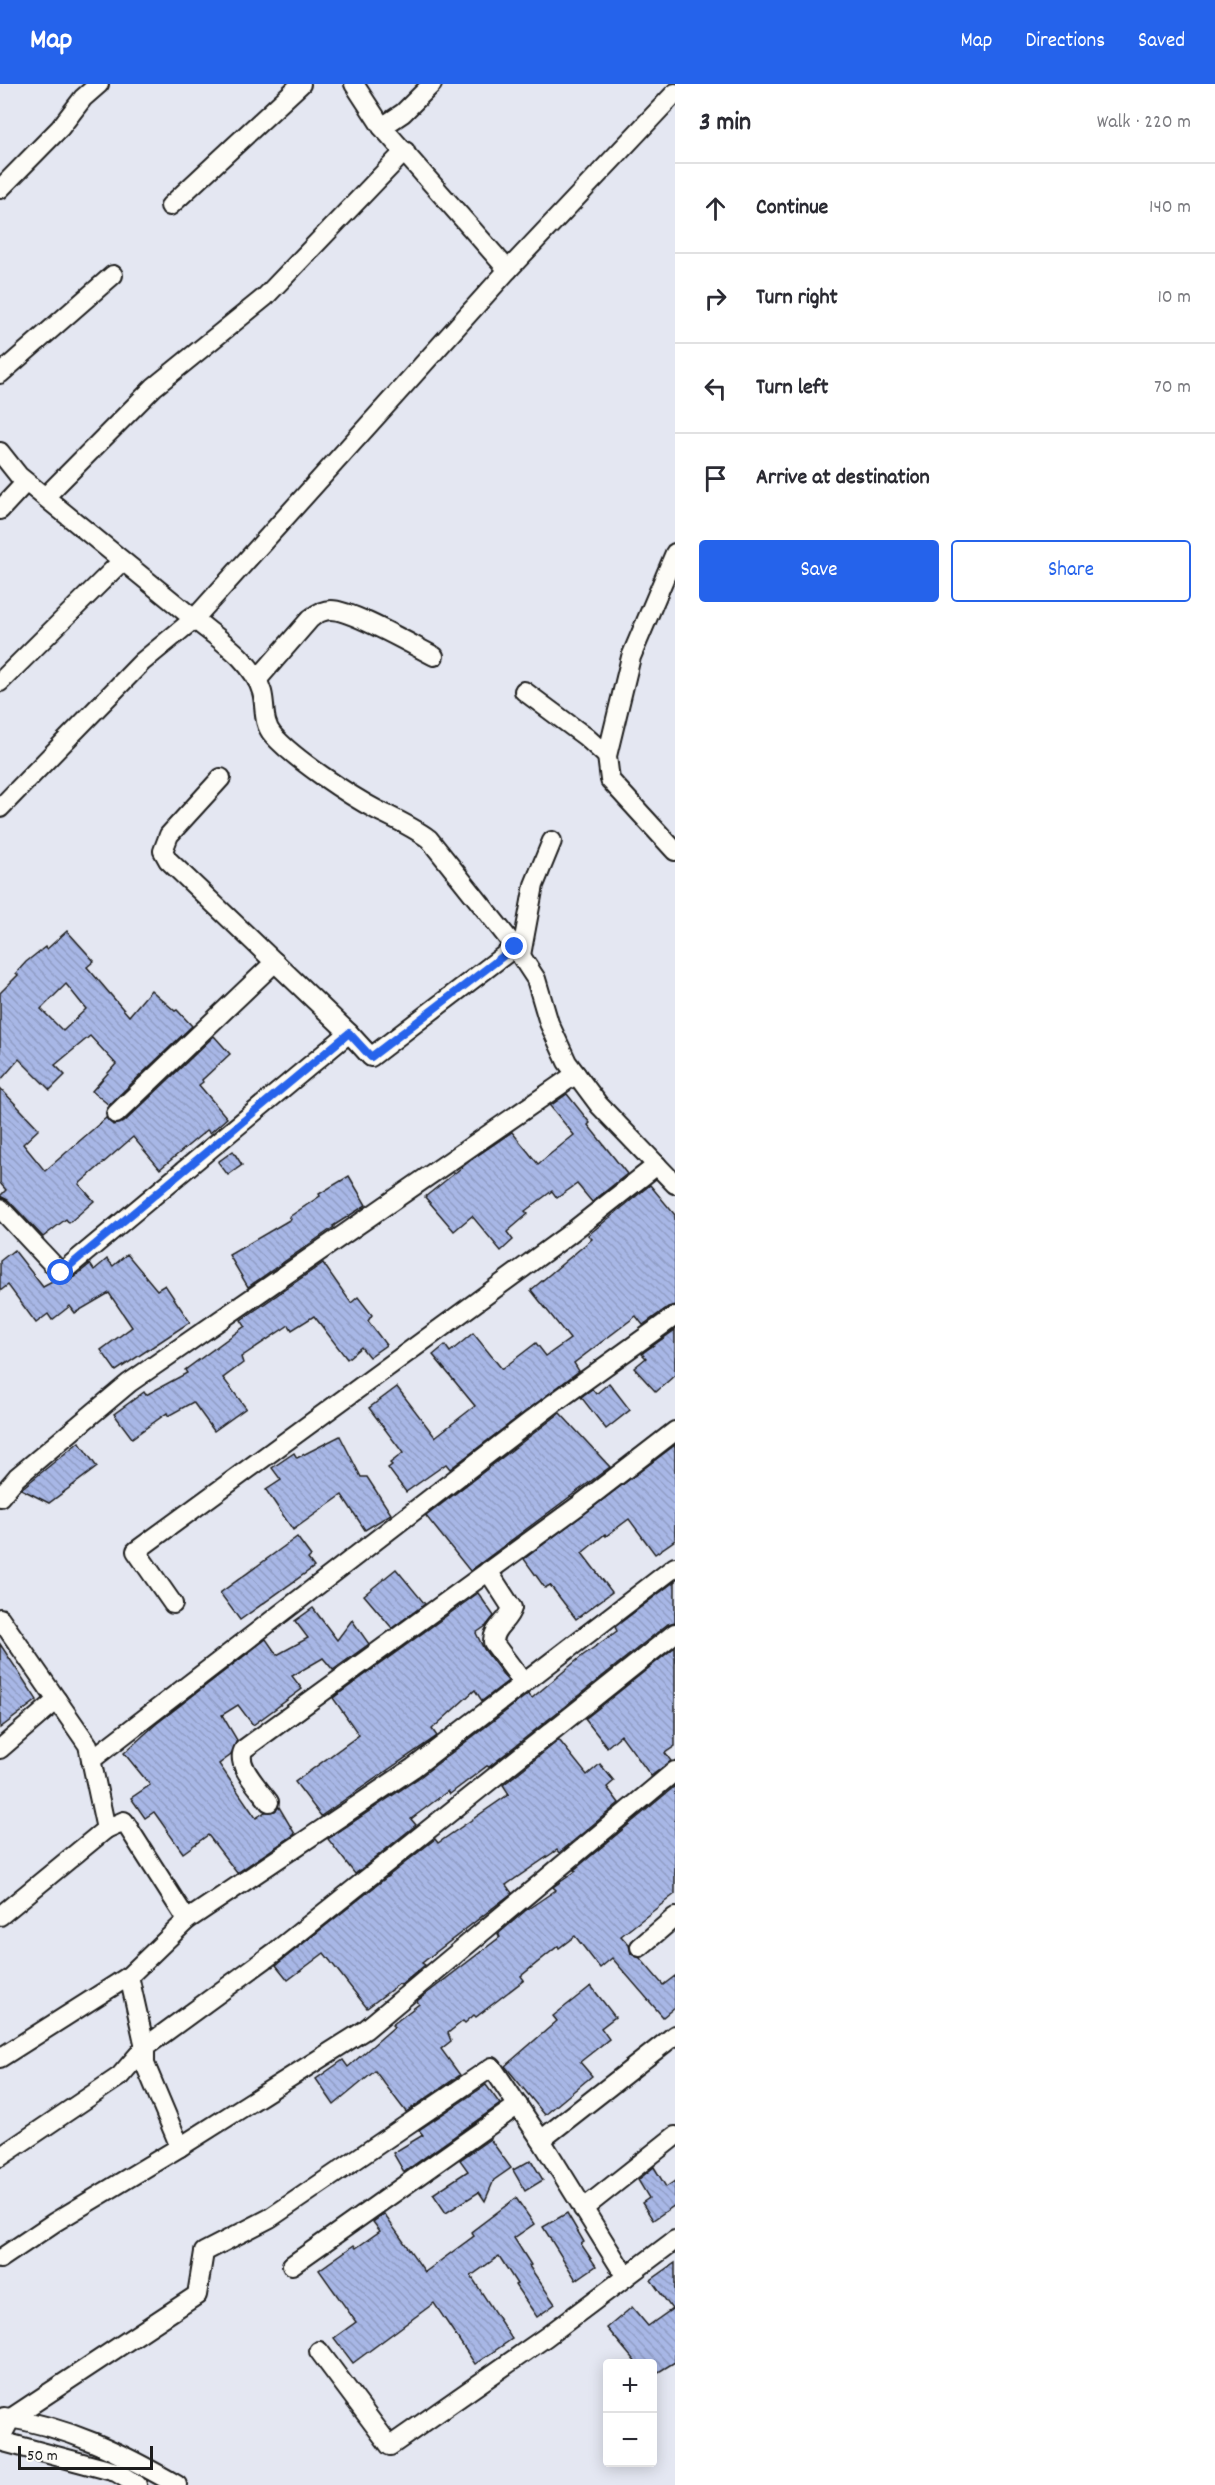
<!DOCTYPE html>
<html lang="en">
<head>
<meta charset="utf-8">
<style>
  body { margin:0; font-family:Dekko,sans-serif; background:#f2f2f3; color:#2b2b33 }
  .controls { position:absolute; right:18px; bottom:18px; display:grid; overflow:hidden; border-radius:6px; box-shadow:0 3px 15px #0003 }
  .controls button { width:54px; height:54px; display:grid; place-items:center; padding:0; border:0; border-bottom:2px solid #e1e1e2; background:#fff; color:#2b2b33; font:30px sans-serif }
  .scale { position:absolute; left:18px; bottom:15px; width:135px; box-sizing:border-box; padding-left:6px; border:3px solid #1c1c1c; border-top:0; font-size:16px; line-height:21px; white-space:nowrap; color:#1c1c1c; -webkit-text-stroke:4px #fdfcf7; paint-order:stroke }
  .stop { position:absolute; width:18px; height:18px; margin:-14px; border:4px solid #2563eb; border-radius:50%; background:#fff }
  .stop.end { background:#2563eb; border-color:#fff; box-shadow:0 2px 6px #0008 }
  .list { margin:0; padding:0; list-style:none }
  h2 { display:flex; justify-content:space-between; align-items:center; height:78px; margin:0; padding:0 24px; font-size:26px }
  h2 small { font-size:20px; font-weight:400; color:#7c7c81 }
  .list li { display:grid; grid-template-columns:39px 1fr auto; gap:18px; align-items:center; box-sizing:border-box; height:90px; padding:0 24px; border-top:2px solid #e1e1e2 }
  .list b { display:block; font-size:22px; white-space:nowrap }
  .list em { font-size:20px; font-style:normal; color:#7c7c81 }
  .actions { display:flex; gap:12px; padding:18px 24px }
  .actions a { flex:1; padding:14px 0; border:2px solid #2563eb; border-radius:6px; text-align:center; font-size:21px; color:#2563eb }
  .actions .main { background:#2563eb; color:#fff }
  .icon { flex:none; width:33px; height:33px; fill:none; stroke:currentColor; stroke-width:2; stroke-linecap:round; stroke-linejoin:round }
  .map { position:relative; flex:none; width:675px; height:2401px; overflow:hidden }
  header { display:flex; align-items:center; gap:36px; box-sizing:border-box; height:84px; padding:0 30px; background:#2563eb; color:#fff }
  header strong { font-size:28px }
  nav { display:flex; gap:33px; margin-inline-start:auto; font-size:21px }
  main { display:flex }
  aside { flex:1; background:#fff }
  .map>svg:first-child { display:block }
</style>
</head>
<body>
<header>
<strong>Map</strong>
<nav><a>Map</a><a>Directions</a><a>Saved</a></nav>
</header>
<main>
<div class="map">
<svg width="675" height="2401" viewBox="0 0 675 2401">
  <defs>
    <pattern id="building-back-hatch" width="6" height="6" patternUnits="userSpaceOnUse" patternTransform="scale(1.5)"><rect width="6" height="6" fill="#a8b7e6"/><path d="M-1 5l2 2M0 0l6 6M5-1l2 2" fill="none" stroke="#909dc5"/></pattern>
  </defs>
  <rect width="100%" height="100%" fill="#e4e7f2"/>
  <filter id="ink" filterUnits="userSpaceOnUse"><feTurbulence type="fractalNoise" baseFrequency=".0167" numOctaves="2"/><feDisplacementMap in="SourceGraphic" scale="12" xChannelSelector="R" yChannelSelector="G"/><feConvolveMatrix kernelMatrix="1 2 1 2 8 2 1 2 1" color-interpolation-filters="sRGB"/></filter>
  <g filter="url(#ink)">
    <!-- building -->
    <g fill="url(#building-back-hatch)" stroke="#1c1c1c" stroke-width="1.5" fill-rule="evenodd">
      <path d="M 67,847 L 94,877 L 87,883 L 129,932 L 151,906 L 175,927 L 177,926 L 192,942 L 109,1021 L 92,1007 L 116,980 L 90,952 L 55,981 L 65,991 L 50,1006 L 19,975 L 0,997 L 0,909 L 18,891 L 16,889 L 26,878 L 45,863 L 47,865 ZM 66,900 L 86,925 L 63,947 L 41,925 Z"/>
      <polygon points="214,952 230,970 202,996 203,998 199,1001 227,1034 210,1049 207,1046 160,1085 133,1053 79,1100 94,1117 69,1139 66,1135 43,1153 8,1116 0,1112 6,1106 0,1099 0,1004 39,1045 23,1060 45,1087 106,1034 113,1041 124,1038"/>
      <polygon points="567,1010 590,1039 588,1041 627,1090 592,1118 577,1100 557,1114 552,1107 525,1127 528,1130 507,1148 513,1156 501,1167 472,1132 454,1147 425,1113 471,1076 512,1048 538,1080 574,1051 550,1022"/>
      <polygon points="233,1067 242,1081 228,1091 218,1078"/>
      <polygon points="349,1092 366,1121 333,1142 334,1143 248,1203 229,1171 291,1135 289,1133 320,1112 319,1110"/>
      <polygon points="650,1101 675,1131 675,1221 668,1223 643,1241 636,1232 574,1279 579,1287 450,1385 446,1380 406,1408 388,1384 392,1381 390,1379 403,1369 369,1324 397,1303 435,1353 475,1322 433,1271 445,1261 450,1268 473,1249 502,1285 536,1259 546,1272 570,1255 531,1206 592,1155 588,1151"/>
      <polygon points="14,1166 43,1203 54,1197 63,1200 68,1198 90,1180 94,1186 107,1175 113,1182 127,1170 157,1206 165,1201 190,1238 116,1287 101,1266 132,1243 109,1209 75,1229 70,1222 52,1236 48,1230 36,1239 8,1201 0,1207 0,1177"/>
      <polygon points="323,1179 351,1219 358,1213 372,1231 368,1237 386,1261 369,1273 361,1263 347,1275 314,1232 292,1246 289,1241 241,1273 243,1279 223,1294 246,1324 214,1347 193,1318 168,1332 167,1329 132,1354 114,1330 144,1308 146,1311 187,1289 185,1286 245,1242 241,1236"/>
      <polygon points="675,1246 675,1291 656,1308 634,1284 646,1274 642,1270 644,1268"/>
      <polygon points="609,1299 630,1326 606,1345 581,1313 592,1305 596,1310"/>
      <polygon points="560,1329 610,1383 470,1487 426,1432"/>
      <polygon points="340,1352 361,1393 367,1393 391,1430 365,1446 342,1411 293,1446 266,1406 281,1396 272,1384 294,1369 297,1374"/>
      <polygon points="79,1358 97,1383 49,1419 21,1405"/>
      <polygon points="675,1361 675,1456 655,1470 629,1435 606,1452 605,1450 582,1469 612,1508 576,1535 550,1501 545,1504 524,1475"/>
      <polygon points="297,1453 311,1472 308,1475 314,1483 240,1536 220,1509"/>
      <polygon points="396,1485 425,1520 392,1544 364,1511"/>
      <polygon points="675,1497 675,1538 668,1540 489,1683 487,1682 450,1710 448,1707 411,1735 416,1741 355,1790 328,1755 420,1693 528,1610 532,1614 582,1572 617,1547 615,1543"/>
      <polygon points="478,1509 494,1532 486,1542 476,1549 484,1565 508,1597 482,1617 475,1606 432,1645 437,1652 321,1732 295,1698 359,1651 333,1614"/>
      <polygon points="313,1524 337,1556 352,1536 369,1560 333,1586 323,1574 292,1592 302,1605 253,1641 238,1621 222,1631 237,1656 231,1671 219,1680 256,1734 265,1728 275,1727 279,1723 295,1750 237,1789 208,1751 183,1769 154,1728 145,1734 131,1714 150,1701 124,1669 156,1640 266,1555 277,1571 308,1554 295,1537"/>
      <polygon points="0,1560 37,1616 0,1644"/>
      <polygon points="675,1563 675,1662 665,1669 671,1677 651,1692 621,1651 607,1663 585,1635"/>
      <polygon points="559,1656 587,1691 600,1680 614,1697 607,1703 619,1719 559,1769 557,1766 506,1801 512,1809 422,1879 425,1881 401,1901 399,1900 367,1924 324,1869 288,1896 276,1881 435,1755 438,1759 509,1710 503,1701"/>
      <polygon points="675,1702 675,1810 621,1852 629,1861 631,1870 640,1874 663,1901 675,1892 675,1923 663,1933 612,1874 600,1884 575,1852 559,1864 558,1862 521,1892 524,1896 476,1933 474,1931 465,1939 463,1937 448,1949 451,1957 441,1965 460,1991 406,2028 375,1987 334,2021 316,1995 343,1976 348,1983 394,1943 392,1941 419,1920 417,1917 500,1853 498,1850 525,1827 556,1806 553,1803 576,1787 574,1786"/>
      <polygon points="591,1902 615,1933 601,1944 609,1955 580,1978 592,1992 545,2031 505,1982 557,1937 553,1932"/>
      <polygon points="486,2001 500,2020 404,2088 393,2069 423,2051 419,2046"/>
      <polygon points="490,2055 511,2084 494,2096 485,2117 479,2108 446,2129 433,2110 468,2087 460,2076"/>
      <polygon points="531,2076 543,2096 525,2107 513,2086"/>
      <polygon points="654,2083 666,2103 675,2097 675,2121 653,2136 642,2119 649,2114 638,2096"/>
      <polygon points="516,2114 534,2140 514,2154 531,2181 529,2182 555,2220 537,2233 515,2201 517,2200 499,2172 471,2192 512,2255 475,2280 434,2219 353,2279 334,2254 356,2238 319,2186 354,2161 356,2164 380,2147 373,2138 384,2130 425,2188 474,2152 471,2148"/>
      <polygon points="567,2129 584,2158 581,2160 596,2182 576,2196 543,2143"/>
      <polygon points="675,2179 675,2278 652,2292 652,2280 637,2280 607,2244 632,2223 648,2242 672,2225 651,2196"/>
    </g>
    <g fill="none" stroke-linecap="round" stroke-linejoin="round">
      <defs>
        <g id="street">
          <polyline points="354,0 382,43 508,186"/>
          <polyline points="382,43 403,29 432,0"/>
          <polyline points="0,105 60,44 83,14 99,0"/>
          <polyline points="170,122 301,0"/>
          <polyline points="0,290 113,191"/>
          <polyline points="0,368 19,392 194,535 508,186 675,9"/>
          <polyline points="45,413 154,303 265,213 405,67"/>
          <polyline points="0,426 26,398"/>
          <polyline points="675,469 631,573 607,672 610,696 675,767"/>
          <path d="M 257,596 L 310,535 C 316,530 323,526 331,526 C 352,526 412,561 434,572"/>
          <polyline points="0,598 122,477"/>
          <polyline points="524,607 586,653 607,672"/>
          <path d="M 0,724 L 142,578 L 194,535 C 218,555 253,576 262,608 C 266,623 262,638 273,651 C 293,674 350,712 377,726 C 395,735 413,743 429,755 L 515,863 L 536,895 L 549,939 L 567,978 L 599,1021 L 675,1100"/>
          <polyline points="521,871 534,801 552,757"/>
          <polyline points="349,949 371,973 515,863"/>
          <polyline points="116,1030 275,878"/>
          <polyline points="0,1124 61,1189 349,949 168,776 163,767 169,751 221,694"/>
          <polyline points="0,1413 17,1393 129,1299 576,990"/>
          <path d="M 488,1487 L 512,1524 C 508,1538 493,1543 493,1558 L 523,1598"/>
          <polyline points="173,1520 136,1467 568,1151 657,1081"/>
          <polyline points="0,1534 88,1661 106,1745 124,1737 187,1836 129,1892 145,1963 145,1980 180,2063 365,1946 675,1687"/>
          <polyline points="0,1665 57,1616"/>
          <polyline points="91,1676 554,1319 675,1232"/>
          <path d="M 269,1718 C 260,1705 234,1681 244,1665 L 578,1422 L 675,1347"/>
          <polyline points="0,1832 106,1745"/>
          <polyline points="187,1836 413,1684 675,1483"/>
          <polyline points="640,1863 675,1833"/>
          <polyline points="0,1974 129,1892"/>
          <polyline points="541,2056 626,2193"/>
          <polyline points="0,2073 120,1992 145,1963 275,1868 675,1549"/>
          <polyline points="583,2125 675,2052"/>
          <polyline points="0,2175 55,2138 180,2063"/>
          <polyline points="292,2181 518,2021"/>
          <polyline points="319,2267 390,2362 546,2253 675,2156"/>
          <path d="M 4,2333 C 69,2343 122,2369 177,2401"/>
          <polyline points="0,2355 11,2334 197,2211 204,2168 270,2134 492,1983 541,2056 675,1951"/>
          <polyline points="0,2357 116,2388 137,2401"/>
        </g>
      </defs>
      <!-- street casing -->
      <use href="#street" stroke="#1c1c1c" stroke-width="22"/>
      <!-- street -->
      <use href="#street" stroke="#fdfcf7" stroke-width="18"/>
    </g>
  </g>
  <g fill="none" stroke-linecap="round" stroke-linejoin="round" filter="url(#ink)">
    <!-- route -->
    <polyline stroke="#2563eb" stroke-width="8" points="61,1189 349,949 371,973 515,863"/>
  </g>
</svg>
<div class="controls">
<button>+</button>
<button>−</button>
</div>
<div class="scale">50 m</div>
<div class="stop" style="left:61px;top:1189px"></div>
<div class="stop end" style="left:515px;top:863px"></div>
</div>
<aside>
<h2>3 min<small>Walk · 220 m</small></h2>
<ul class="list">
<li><svg class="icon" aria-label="ahead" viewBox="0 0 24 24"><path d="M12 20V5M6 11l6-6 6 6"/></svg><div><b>Continue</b></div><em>140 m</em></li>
<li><svg class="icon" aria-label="right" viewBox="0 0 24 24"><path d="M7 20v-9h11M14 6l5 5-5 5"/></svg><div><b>Turn right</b></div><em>10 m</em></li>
<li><svg class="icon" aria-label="left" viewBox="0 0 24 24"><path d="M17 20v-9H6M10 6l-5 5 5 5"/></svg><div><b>Turn left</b></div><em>70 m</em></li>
<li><svg class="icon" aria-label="arrive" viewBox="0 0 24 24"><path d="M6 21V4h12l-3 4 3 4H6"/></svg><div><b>Arrive at destination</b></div></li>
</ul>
<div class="actions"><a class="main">Save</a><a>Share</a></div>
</aside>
</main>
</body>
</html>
